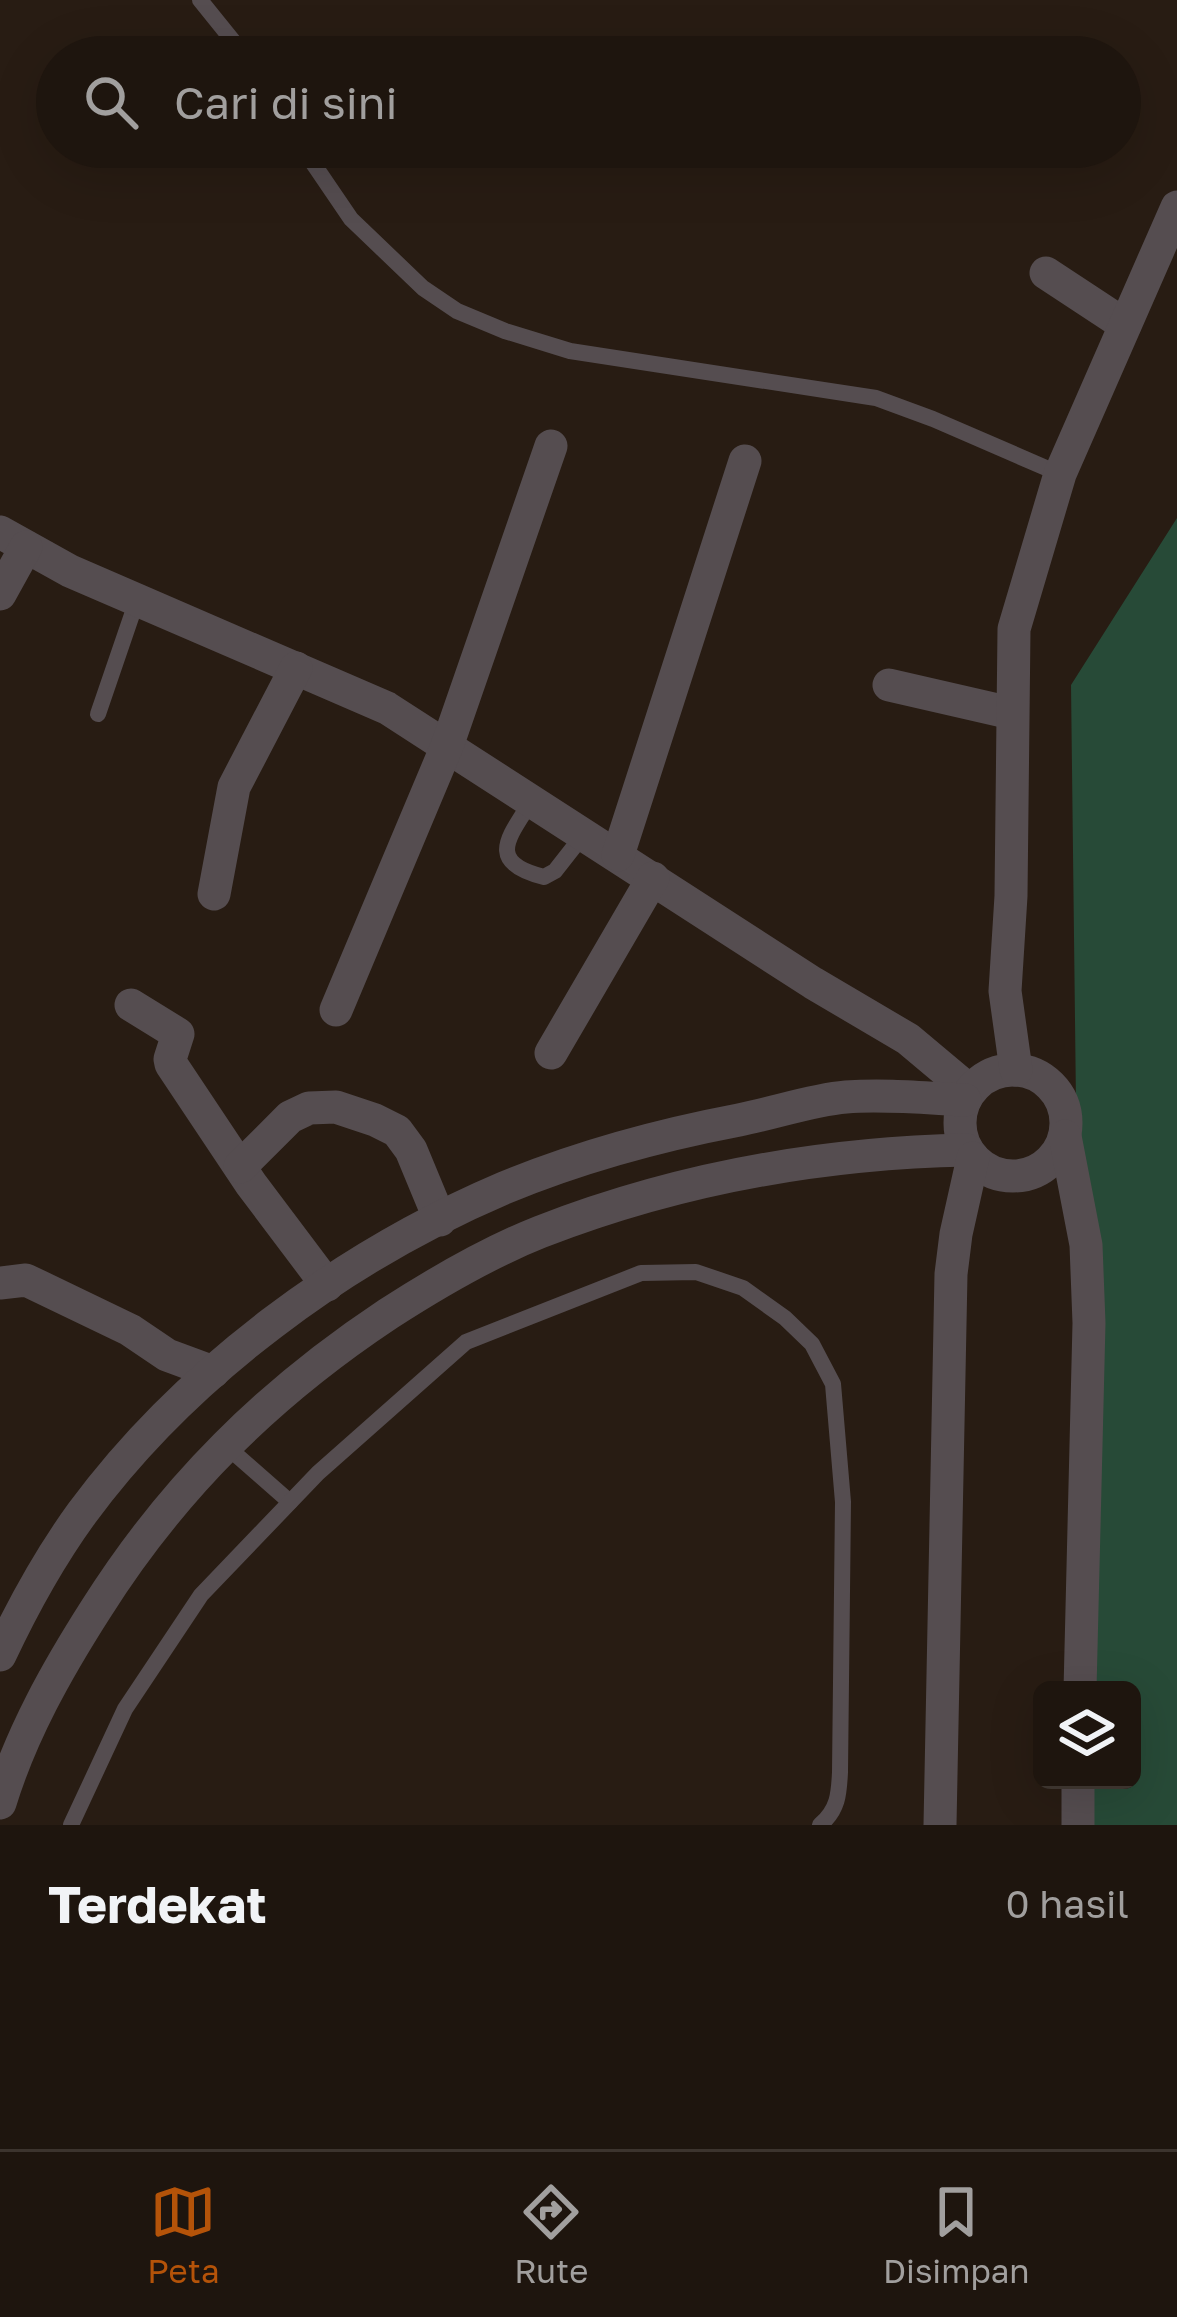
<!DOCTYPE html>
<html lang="id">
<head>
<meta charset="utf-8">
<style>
  body { margin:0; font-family:"Golos Text",sans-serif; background:#2b221c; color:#f1f3f6 }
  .controls { position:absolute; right:36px; bottom:36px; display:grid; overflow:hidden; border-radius:18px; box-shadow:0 12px 48px #0002 }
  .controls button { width:108px; height:108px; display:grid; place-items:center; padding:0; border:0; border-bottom:3px solid #3c342e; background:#1e150e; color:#f1f3f6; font:60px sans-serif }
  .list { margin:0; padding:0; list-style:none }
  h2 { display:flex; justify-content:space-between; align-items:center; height:156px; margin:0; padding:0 48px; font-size:51px }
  h2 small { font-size:39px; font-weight:400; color:#a19f9e }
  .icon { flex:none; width:66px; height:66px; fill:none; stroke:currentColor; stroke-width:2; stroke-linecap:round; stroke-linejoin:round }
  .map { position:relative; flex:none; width:1177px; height:1825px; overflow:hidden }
  .search { position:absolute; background:#1e150e; box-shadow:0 12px 48px #0002; left:36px; right:36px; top:36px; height:132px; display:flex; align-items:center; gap:30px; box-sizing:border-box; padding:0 42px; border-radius:66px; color:#a19f9e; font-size:45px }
  .sheet { height:324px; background:#1e150e }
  nav { display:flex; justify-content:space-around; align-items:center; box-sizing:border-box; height:168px; border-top:3px solid #3c342e; background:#1e150e; font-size:33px; color:#a19f9e }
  nav a { display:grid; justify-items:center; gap:6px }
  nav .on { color:#b45309 }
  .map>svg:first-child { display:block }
</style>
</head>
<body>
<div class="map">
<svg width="1177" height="1825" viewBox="0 0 1177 1825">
  <rect width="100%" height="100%" fill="#281c13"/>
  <!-- green -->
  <polygon fill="#274a37" points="1177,518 1177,1825 1084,1825 1084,1780 1132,1780 1132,1690 1083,1690 1071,685"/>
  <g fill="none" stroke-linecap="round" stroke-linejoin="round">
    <!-- lane -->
    <g stroke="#554d50" stroke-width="16">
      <polyline points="200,0 246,57"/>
      <polyline points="302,147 351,219 423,288 457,311 505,331 570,351 876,398 933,419 1060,474"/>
      <polyline points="98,714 137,600"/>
      <path d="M 532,800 C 510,836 484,862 544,877 L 555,871 L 584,834"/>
      <polyline points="225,1445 290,1502"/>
      <path d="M 71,1825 L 125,1709 L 201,1595 L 318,1473 L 466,1342 L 641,1273 L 696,1272 L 743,1288 L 785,1318 L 812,1344 L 833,1384 L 843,1502 L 840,1772 C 839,1794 838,1810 820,1825"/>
    </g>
    <!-- street -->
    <g stroke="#554d50" stroke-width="33">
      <polyline points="1046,273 1125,325"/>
      <polyline points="0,532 70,571 387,708 813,983 908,1039 970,1091"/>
      <polyline points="0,594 26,547"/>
      <polyline points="889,685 1011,713"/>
      <polyline points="618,855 745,461"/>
      <polyline points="214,894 234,787 296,668"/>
      <polyline points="131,1005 178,1034 170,1059 171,1064 251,1184 327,1285"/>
      <polyline points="336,1010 447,746 551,446"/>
      <polyline points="551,1053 653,878"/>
      <circle cx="1013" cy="1123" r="53"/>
      <polyline points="1016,1070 1005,991 1011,896 1014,629 1060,474 1177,207"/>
      <polyline points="1065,1136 1086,1245 1089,1323 1080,1690"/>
      <polyline points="240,1167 290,1117 309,1108 336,1107 375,1120 397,1131 411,1150 440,1220"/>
      <polyline points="0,1283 26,1280 130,1330 167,1355 213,1372"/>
      <path d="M 0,1655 C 23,1606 50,1557 82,1513 C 185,1373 344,1256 504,1188 C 579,1157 660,1135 739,1120 C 775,1113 811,1100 846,1097 C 885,1094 926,1098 965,1100"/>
      <path d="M 0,1803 C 21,1734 57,1670 96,1609 C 173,1487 269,1393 388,1314 C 436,1283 487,1253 540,1232 C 676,1179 822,1153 967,1150"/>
      <polyline points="940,1825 951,1274 956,1234 973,1158"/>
      <polyline points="1078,1825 1078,1780"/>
    </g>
  </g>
</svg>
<div class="controls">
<button><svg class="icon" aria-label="layers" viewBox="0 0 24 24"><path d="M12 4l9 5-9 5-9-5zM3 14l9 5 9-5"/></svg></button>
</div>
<div class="search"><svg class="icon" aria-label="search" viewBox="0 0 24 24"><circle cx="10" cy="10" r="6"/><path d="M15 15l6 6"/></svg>Cari di sini</div>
</div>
<section class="sheet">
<h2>Terdekat<small>0 hasil</small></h2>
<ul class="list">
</ul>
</section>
<nav>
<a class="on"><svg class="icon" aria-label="map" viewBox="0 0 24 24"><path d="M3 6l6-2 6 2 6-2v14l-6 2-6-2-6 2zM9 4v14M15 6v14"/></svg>Peta</a>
<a><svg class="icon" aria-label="directions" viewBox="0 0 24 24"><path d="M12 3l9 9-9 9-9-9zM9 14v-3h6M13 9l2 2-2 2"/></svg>Rute</a>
<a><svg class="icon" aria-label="saved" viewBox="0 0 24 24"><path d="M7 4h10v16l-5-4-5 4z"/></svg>Disimpan</a>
</nav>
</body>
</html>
